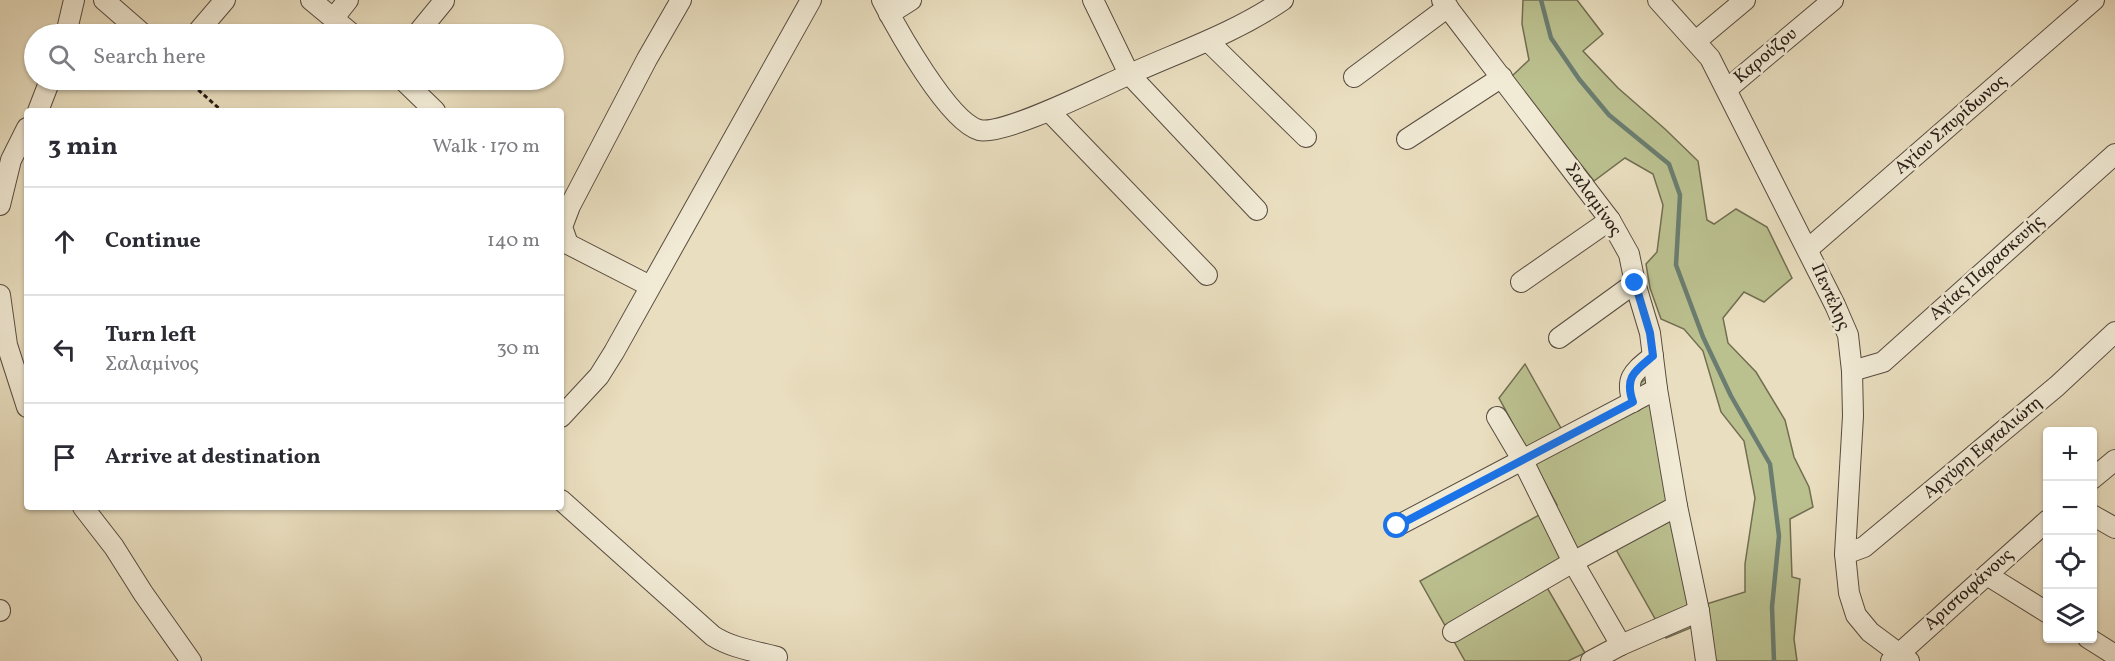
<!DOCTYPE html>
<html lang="en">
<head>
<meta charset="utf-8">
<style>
  body { margin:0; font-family:Vollkorn,serif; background:#f2f2f3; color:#2b2b33 }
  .controls { position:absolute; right:18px; bottom:18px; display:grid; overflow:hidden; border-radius:6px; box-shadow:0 2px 4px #0004 }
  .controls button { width:54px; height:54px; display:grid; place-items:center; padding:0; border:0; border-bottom:2px solid #e1e1e2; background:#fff; color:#2b2b33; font:30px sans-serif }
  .stop { position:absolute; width:18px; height:18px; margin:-14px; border:4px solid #1a73e8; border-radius:50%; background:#fff }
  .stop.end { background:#1a73e8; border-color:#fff; box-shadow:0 2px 6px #0008 }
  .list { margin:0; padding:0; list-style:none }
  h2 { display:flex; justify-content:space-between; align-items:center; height:78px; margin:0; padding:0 24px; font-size:26px }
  h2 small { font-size:20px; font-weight:400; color:#7c7c81 }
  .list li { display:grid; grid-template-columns:39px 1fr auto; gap:18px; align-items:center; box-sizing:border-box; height:108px; padding:0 24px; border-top:2px solid #e1e1e2 }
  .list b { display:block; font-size:22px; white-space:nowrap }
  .list p { margin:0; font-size:20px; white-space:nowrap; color:#7c7c81 }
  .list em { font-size:20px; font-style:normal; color:#7c7c81 }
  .icon { flex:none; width:33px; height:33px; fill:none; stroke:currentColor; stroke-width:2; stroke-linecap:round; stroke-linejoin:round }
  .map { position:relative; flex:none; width:2115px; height:661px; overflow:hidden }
  .search { position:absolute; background:#fff; box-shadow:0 2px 4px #0004; left:24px; top:24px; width:540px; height:66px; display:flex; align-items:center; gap:15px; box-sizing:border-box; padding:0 21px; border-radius:33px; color:#7c7c81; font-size:22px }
  .panel { position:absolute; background:#fff; box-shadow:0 2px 4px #0004; left:24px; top:108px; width:540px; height:402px; border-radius:6px }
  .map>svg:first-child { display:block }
</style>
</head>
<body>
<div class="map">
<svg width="2115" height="661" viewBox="0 0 2115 661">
  <rect width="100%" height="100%" fill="#e9debf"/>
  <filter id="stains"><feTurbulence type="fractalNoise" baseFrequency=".00333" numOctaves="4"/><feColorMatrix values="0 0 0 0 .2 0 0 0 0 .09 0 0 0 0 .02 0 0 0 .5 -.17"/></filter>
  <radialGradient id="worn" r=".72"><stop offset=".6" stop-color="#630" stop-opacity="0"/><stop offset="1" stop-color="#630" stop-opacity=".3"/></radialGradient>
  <!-- green -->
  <polygon fill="#bbc08f" stroke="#716e52" stroke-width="1.5" points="1523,0 1577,0 1603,34 1583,51 1618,88 1665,129 1698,161 1707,220 1714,224 1736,209 1767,227 1792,278 1764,302 1744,292 1723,318 1728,343 1756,372 1785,420 1794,457 1809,487 1813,507 1790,519 1792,577 1800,579 1794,639 1797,661 1696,661 1695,626 1666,638 1606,532 1538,572 1585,653 1568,661 1465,661 1420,581 1557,505 1499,398 1525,364 1566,437 1594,421 1654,372 1697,607 1745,592 1745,564 1755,498 1744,441 1721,412 1703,351 1684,329 1661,319 1650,288 1646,264 1657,252 1663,205 1653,174 1625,158 1594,181 1511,77 1529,60 1522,24"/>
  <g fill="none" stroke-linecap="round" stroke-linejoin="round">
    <!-- stream -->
    <polyline stroke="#6b7d70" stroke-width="4.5" points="1541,0 1551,38 1579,79 1609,115 1669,164 1680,195 1676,265 1703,337 1731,396 1770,464 1779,536 1772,607 1774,661"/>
    <defs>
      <g id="minor">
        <polyline points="104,0 143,34"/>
        <polyline points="311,0 352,34"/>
        <path d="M 882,0 C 897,29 948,121 979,130 C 1004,136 1100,87 1128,75 C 1181,51 1235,33 1283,0"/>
        <polyline points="1093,0 1129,74 1257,210"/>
        <polyline points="1442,0 1610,220 1629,254 1635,283 1650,333 1657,389 1677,506 1699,611 1706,661"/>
        <polyline points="1658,0 1710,58 1835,305 1848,335 1852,371 1853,416 1845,554 1849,593 1856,615 1870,632 1909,661"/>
        <polyline points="889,14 911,0"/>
        <polyline points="333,19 348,0"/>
        <polyline points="66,34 74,0"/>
        <polyline points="196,34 225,0"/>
        <polyline points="417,34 444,1"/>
        <polyline points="1696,41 1745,0"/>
        <polyline points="1209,42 1306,137"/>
        <polyline points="1354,77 1448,7"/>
        <polyline points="403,80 435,111"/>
        <polyline points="1727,89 1833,0"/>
        <polyline points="38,111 50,80"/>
        <polyline points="1049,111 1207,275"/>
        <polyline points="1407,139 1502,77"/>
        <polyline points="0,205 11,160 27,128"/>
        <polyline points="1808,249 2094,0"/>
        <polyline points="1521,282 1610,220"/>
        <polyline points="650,286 568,244 562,227 570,206 647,59 681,0"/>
        <polyline points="0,295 7,345 27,407"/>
        <polyline points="1559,338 1635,283"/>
        <polyline points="1852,371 1883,362 2115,154"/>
        <path d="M 1633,402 C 1624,377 1635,371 1653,356"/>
        <polyline points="561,417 599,376 614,352 811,0"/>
        <polyline points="1497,417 1523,461 1573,562 1621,645"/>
        <polyline points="2092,479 2115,460"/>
        <path d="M 561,500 L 713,636 C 732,648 754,651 777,657"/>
        <polyline points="83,507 114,547 143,593 191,661"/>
        <polyline points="2092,515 2115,528"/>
        <polyline points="1397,526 1657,389"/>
        <polyline points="1845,554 1864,547 2057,386 2115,332"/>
        <polyline points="1987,575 2048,613"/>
        <polyline points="0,610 0,611"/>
        <polyline points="1453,632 1573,562 1677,506"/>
        <polyline points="2088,638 2115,655"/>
        <polyline points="1591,661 1621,645 1699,611"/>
        <polyline points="1891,661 2048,520"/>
      </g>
    </defs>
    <!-- minor casing -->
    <use href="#minor" stroke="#584c40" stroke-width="22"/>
    <!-- path -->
    <polyline stroke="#271c15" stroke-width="3" stroke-dasharray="4.5 3" stroke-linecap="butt" points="187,80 222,111"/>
    <!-- minor -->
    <use href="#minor" stroke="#f1ead5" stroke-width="20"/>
  </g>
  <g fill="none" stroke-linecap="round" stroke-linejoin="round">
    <!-- route -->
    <path stroke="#1a73e8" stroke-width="8" d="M 1397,526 L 1633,402 C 1624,377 1635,371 1653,356 L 1650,333 L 1635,283"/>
  </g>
  <g text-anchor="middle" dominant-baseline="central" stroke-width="5" stroke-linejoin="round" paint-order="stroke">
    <!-- street labels -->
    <g font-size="18" fill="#271c15" stroke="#f1ead5">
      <text transform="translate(1766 56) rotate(-40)">Καρούζου</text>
      <text transform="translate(1951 125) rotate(-41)">Αγίου Σπυρίδωνος</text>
      <text transform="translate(1593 200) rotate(55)">Σαλαμίνος</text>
      <text transform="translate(1987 268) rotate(-42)">Αγίας Παρασκευής</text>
      <text transform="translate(1830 297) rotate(66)">Πεντέλης</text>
      <text transform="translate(1983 448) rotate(-40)">Αργύρη Εφταλιώτη</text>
      <text transform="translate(1969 590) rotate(-42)">Αριστοφάνους</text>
    </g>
  </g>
  <rect width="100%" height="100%" filter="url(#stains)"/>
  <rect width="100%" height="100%" fill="url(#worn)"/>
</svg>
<div class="controls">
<button>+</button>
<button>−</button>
<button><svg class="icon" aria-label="locate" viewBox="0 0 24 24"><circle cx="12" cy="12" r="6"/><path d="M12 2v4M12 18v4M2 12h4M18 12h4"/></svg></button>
<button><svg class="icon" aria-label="layers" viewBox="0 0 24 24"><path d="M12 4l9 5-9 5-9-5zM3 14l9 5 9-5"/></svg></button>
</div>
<div class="stop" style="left:1397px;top:526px"></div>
<div class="stop end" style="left:1635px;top:283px"></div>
<div class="search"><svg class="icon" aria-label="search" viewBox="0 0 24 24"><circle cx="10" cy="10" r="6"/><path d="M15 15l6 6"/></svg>Search here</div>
<section class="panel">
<h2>3 min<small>Walk · 170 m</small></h2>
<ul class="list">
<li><svg class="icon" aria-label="ahead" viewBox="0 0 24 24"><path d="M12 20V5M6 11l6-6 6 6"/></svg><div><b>Continue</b></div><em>140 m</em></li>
<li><svg class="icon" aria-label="left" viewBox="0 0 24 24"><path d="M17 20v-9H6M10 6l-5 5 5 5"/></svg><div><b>Turn left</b><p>Σαλαμίνος</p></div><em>30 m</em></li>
<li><svg class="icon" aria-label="arrive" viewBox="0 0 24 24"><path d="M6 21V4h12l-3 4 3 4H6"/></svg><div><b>Arrive at destination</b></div></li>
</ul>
</section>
</div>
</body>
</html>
